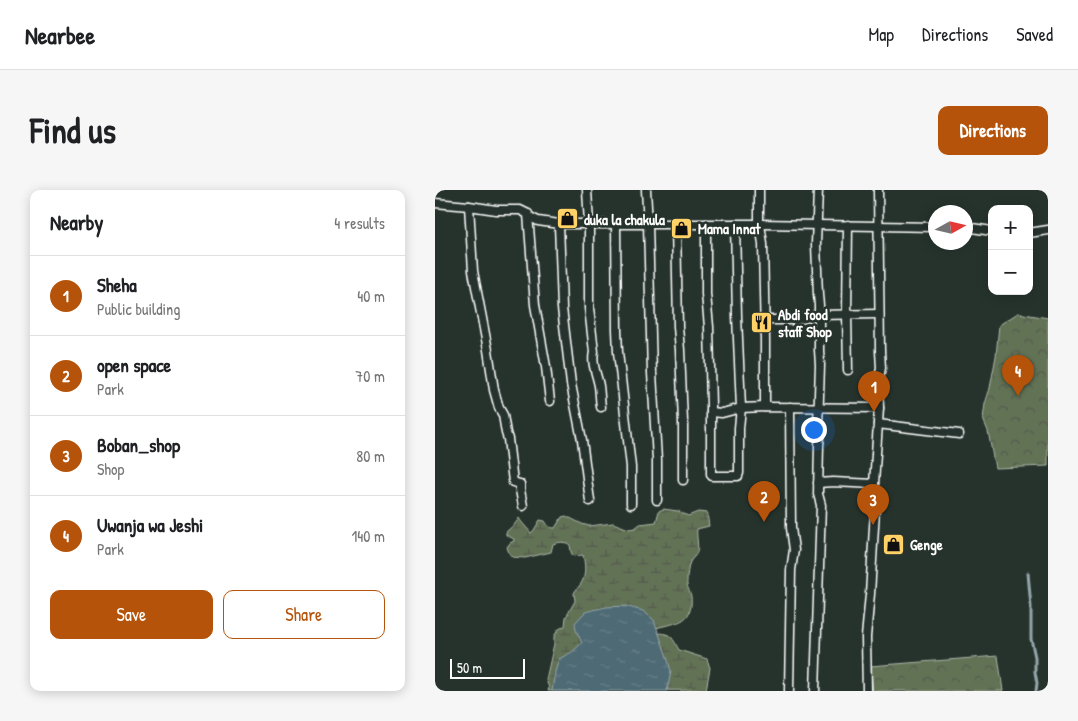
<!DOCTYPE html>
<html lang="en">
<head>
<meta charset="utf-8">
<style>
  body { margin:0; font-family:"Patrick Hand",sans-serif; background:#f6f6f6; color:#202124 }
  .controls { position:absolute; right:15px; top:15px; display:grid; overflow:hidden; border-radius:10px; box-shadow:0 2px 12px #0003 }
  .controls button { width:45px; height:45px; display:grid; place-items:center; padding:0; border:0; border-bottom:1px solid #e0e0e0; background:#fff; color:#202124; font:25px sans-serif }
  .compass { position:absolute; left:493px; top:15px; width:45px; height:45px; border-radius:50%; background:#fff; box-shadow:0 2px 12px #0003; rotate:82deg }
  .scale { position:absolute; left:15px; bottom:12px; width:75px; box-sizing:border-box; padding-left:5px; border:2px solid #fff; border-top:0; font-size:14px; line-height:18px; white-space:nowrap; color:#fff; -webkit-text-stroke:4px #26332d; paint-order:stroke }
  .you { position:absolute; left:378px; top:239px; width:18px; height:18px; margin:-12px; border:4px solid #fff; border-radius:50%; background:#1a73e8; box-shadow:0 0 0 8px #1a73e833 }
  .badge { display:grid; place-items:center; width:32px; height:32px; border-radius:50%; background:#b45309; color:#fff; font-size:16px; font-weight:700 }
  .pin { position:absolute; translate:-50% -41px; filter:drop-shadow(0 1px 2px #0008) }
  .pin::after { content:''; position:absolute; top:26px; width:18px; height:15px; background:inherit; clip-path:polygon(0 0,100% 0,50% 100%) }
  .list { margin:0; padding:0; list-style:none }
  h2 { display:flex; justify-content:space-between; align-items:center; height:65px; margin:0; padding:0 20px; font-size:21px }
  h2 small { font-size:16px; font-weight:400; color:#757577 }
  .list li { display:grid; grid-template-columns:32px 1fr auto; gap:15px; align-items:center; box-sizing:border-box; height:80px; padding:0 20px; border-top:1px solid #e0e0e0 }
  .list b { display:block; font-size:19px; white-space:nowrap }
  .list p { margin:0; font-size:16px; white-space:nowrap; color:#757577 }
  .list em { font-size:16px; font-style:normal; color:#757577 }
  .actions { display:flex; gap:10px; padding:15px 20px }
  .actions a { flex:1; padding:11px 0; border:1px solid #b45309; border-radius:10px; text-align:center; font-size:18px; color:#b45309 }
  .actions .main { background:#b45309; color:#fff }
  .map { position:relative; flex:none; width:613px; height:501px; overflow:hidden; border-radius:10px }
  header { display:flex; align-items:center; gap:30px; box-sizing:border-box; height:70px; padding:0 25px; background:#fff; border-bottom:1px solid #e0e0e0 }
  header strong { font-size:24px }
  nav { display:flex; gap:28px; margin-inline-start:auto; font-size:18px }
  .intro { display:flex; align-items:center; justify-content:space-between; box-sizing:border-box; height:120px; padding:0 30px }
  h1 { margin:0; font-size:35px }
  .button { padding:12px 22px; border-radius:10px; background:#b45309; color:#fff; font-size:18px; font-weight:700 }
  main { display:flex; gap:30px; padding:0 30px }
  aside { flex:1; background:#fff; border-radius:10px; box-shadow:0 2px 12px #0003 }
  .map>svg:first-child { display:block }
</style>
</head>
<body>
<header>
<strong>Nearbee</strong>
<nav><a>Map</a><a>Directions</a><a>Saved</a></nav>
</header>
<div class="intro"><h1>Find us</h1><a class="button">Directions</a></div>
<main>
<aside>
<h2>Nearby<small>4 results</small></h2>
<ul class="list">
<li><span class="badge">1</span><div><b>Sheha</b><p>Public building</p></div><em>40 m</em></li>
<li><span class="badge">2</span><div><b>open space</b><p>Park</p></div><em>70 m</em></li>
<li><span class="badge">3</span><div><b>Boban_shop</b><p>Shop</p></div><em>80 m</em></li>
<li><span class="badge">4</span><div><b>Uwanja wa Jeshi</b><p>Park</p></div><em>140 m</em></li>
</ul>
<div class="actions"><a class="main">Save</a><a>Share</a></div>
</aside>
<div class="map">
<svg width="613" height="501" viewBox="0 0 613 501">
  <defs>
    <pattern id="forest-crowns" width="20" height="18" patternUnits="userSpaceOnUse" patternTransform="scale(1.25)"><rect width="20" height="18" fill="#627254"/><path d="M2 6a3 3 0 1 1 6 0M12 15a3 3 0 1 1 6 0" fill="none" stroke="#555b4f"/></pattern>
    <pattern id="wetland-marsh" width="20" height="14" patternUnits="userSpaceOnUse" patternTransform="scale(1.25)"><rect width="20" height="14" fill="#627254"/><path d="M1 5h8M5 5V1M11 12h8M15 12V8" fill="none" stroke="#555b4f"/></pattern>
    <pattern id="water-ripples" width="26" height="14" patternUnits="userSpaceOnUse" patternTransform="scale(1.25)"><rect width="26" height="14" fill="#4e6a74"/><path d="M2 4q2-2 4 0t4 0M15 11q2-2 4 0t4 0" fill="none" stroke="#698089"/></pattern>
  </defs>
  <rect width="100%" height="100%" fill="#26332d"/>
  <filter id="ink" filterUnits="userSpaceOnUse"><feTurbulence type="fractalNoise" baseFrequency=".02" numOctaves="2"/><feDisplacementMap in="SourceGraphic" scale="10" xChannelSelector="R" yChannelSelector="G"/><feConvolveMatrix kernelMatrix="1 2 1 2 8 2 1 2 1" color-interpolation-filters="sRGB"/></filter>
  <g filter="url(#ink)">
    <!-- forest -->
    <g fill="url(#forest-crowns)" stroke="#b0b8aa">
      <polygon points="583,123 613,128 613,276 560,278 553,241 548,229 550,214 555,198 561,166 564,135"/>
      <polygon points="563,466 568,501 438,501 435,476"/>
    </g>
    <!-- wetland -->
    <path fill="url(#wetland-marsh)" stroke="#b0b8aa" d="M 228,319 L 243,321 L 253,326 L 263,322 L 272,323 L 274,336 L 262,339 C 261,346 264,356 262,362 C 261,366 257,368 255,372 C 253,377 252,386 252,391 C 251,396 255,401 256,406 C 259,436 238,432 218,439 L 218,443 C 236,443 236,445 244,460 L 272,469 L 275,478 L 271,500 L 113,501 L 114,498 L 111,490 L 112,485 L 119,454 L 119,446 L 124,439 L 130,436 L 131,427 L 140,411 L 139,403 C 141,399 145,396 147,392 C 151,384 150,374 148,365 L 138,366 L 136,362 L 135,355 C 130,351 124,352 118,354 L 116,362 L 90,368 L 77,367 L 74,363 L 72,357 L 75,353 L 79,351 L 79,349 L 71,345 L 71,342 L 80,334 L 84,328 C 86,332 92,338 96,343 L 99,340 L 105,330 L 110,331 C 113,336 115,338 120,338 L 127,327 L 131,326 L 147,334 L 154,336 L 178,333 L 194,339 L 200,338 L 205,334 L 221,332 L 224,321 Z"/>
    <!-- water -->
    <polygon fill="url(#water-ripples)" stroke="#95a6ac" points="190,416 208,421 219,430 232,467 236,481 232,501 117,501 120,482 124,469 137,462 147,453 141,440 140,433 150,422 171,417"/>
    <g fill="none" stroke-linecap="round" stroke-linejoin="round">
      <!-- stream -->
      <polyline stroke="#95a6ac" stroke-width="3" points="593,383 596,417 596,449 600,467 600,482 602,493 601,501"/>
      <defs>
        <g id="minor">
          <path d="M 152,0 L 154,34 L 154,118 L 159,162 C 156,174 162,184 164,196 C 165,203 165,210 166,217"/>
          <polyline points="211,0 213,34 217,183 222,270 222,310"/>
          <polyline points="324,0 324,34"/>
          <polyline points="0,13 34,16 61,20 85,20 93,24 95,27 103,31 124,34 325,34 500,37"/>
          <polyline points="34,16 38,81 53,160 59,200 64,218 68,225 71,243 73,249 78,292 85,294 85,300 88,316"/>
          <polyline points="93,24 100,115 111,177 115,211"/>
          <polyline points="124,34 127,118 136,194 147,250 155,311"/>
          <polyline points="181,34 182,140 183,162 196,277 196,314"/>
          <polyline points="241,34 243,137 245,160 248,232 248,290"/>
          <polyline points="271,34 271,104 274,137 276,216 276,284 277,286 303,286 304,283 304,238 306,218 302,126 300,34"/>
          <polyline points="325,34 328,54 330,150 330,217"/>
          <polyline points="530,37 557,41"/>
          <polyline points="594,43 613,40"/>
          <polyline points="329,130 361,130 383,125 444,124"/>
          <polyline points="413,180 412,124 413,35"/>
          <polyline points="276,222 287,223 306,218 330,217 444,218"/>
          <polyline points="443,234 524,244"/>
          <polyline points="383,293 398,292 439,294"/>
          <polyline points="354,501 356,380 359,360 356,338 355,217"/>
          <polyline points="380,501 386,315 383,304 384,255 385,247 383,236 385,175 384,160 384,115 383,105 381,54 383,0"/>
          <polyline points="432,501 431,447 435,404 440,320 439,294 444,218 443,192 446,178 445,161 443,0"/>
        </g>
      </defs>
      <!-- minor casing -->
      <use href="#minor" stroke="#fff" stroke-width="11"/>
      <!-- minor -->
      <use href="#minor" stroke="#26332d" stroke-width="8"/>
    </g>
  </g>
  <!-- icons -->
  <defs>
    <symbol id="shop-square" viewBox="-11 -11 22 22"><rect x="-9" y="-9" width="18" height="18" rx="4" fill="#ffd166" stroke="#26332d"/><path d="M-5-2.5h2.3a2.7 3.5 0 0 1 5.4 0H5L5.5 6h-11ZM-1.5-2.5h3a1.5 2.3 0 0 0-3 0Z" fill="#111"/></symbol>
    <symbol id="restaurant-square" viewBox="-11 -11 22 22"><rect x="-9" y="-9" width="18" height="18" rx="4" fill="#ffd166" stroke="#26332d"/><path d="M-5-6h1v4h1v-4h1v4h1v-4h1v5L-1.5 .5V6h-2V.5L-5-1ZM5-6V6H3V1.5H1.5Q1.5-4 5-6Z" fill="#111"/></symbol>
  </defs>
  <g fill-rule="evenodd">
    <use href="#shop-square" x="120" y="16" width="25" height="25"/>
    <use href="#shop-square" x="234" y="26" width="25" height="25"/>
    <use href="#restaurant-square" x="314" y="120" width="25" height="25"/>
    <use href="#shop-square" x="446" y="342" width="25" height="25"/>
  </g>
  <g text-anchor="middle" dominant-baseline="central" stroke-width="5" stroke-linejoin="round" paint-order="stroke">
    <!-- poi labels -->
    <g font-size="15" font-weight="bold" fill="#fff" stroke="#26332d" text-anchor="start">
      <text x="149" y="29">duka la chakula</text>
      <text x="263" y="38">Mama Innat</text>
      <text x="343" y="124">Abdi food<tspan x="343" dy="17">staff Shop</tspan></text>
      <text x="475" y="354">Genge</text>
    </g>
  </g>
</svg>
<div class="controls">
<button>+</button>
<button>−</button>
</div>
<svg class="compass" viewBox="-18 -18 36 36"><path d="M0-13l5 13h-10z" fill="#e53935"/><path d="M0 13l5-13h-10z" fill="#757577"/></svg>
<div class="scale">50 m</div>
<div class="you"></div>
<div class="pin badge" style="left:439px;top:222px">1</div>
<div class="pin badge" style="left:329px;top:332px">2</div>
<div class="pin badge" style="left:438px;top:335px">3</div>
<div class="pin badge" style="left:583px;top:206px">4</div>
</div>
</main>
</body>
</html>
